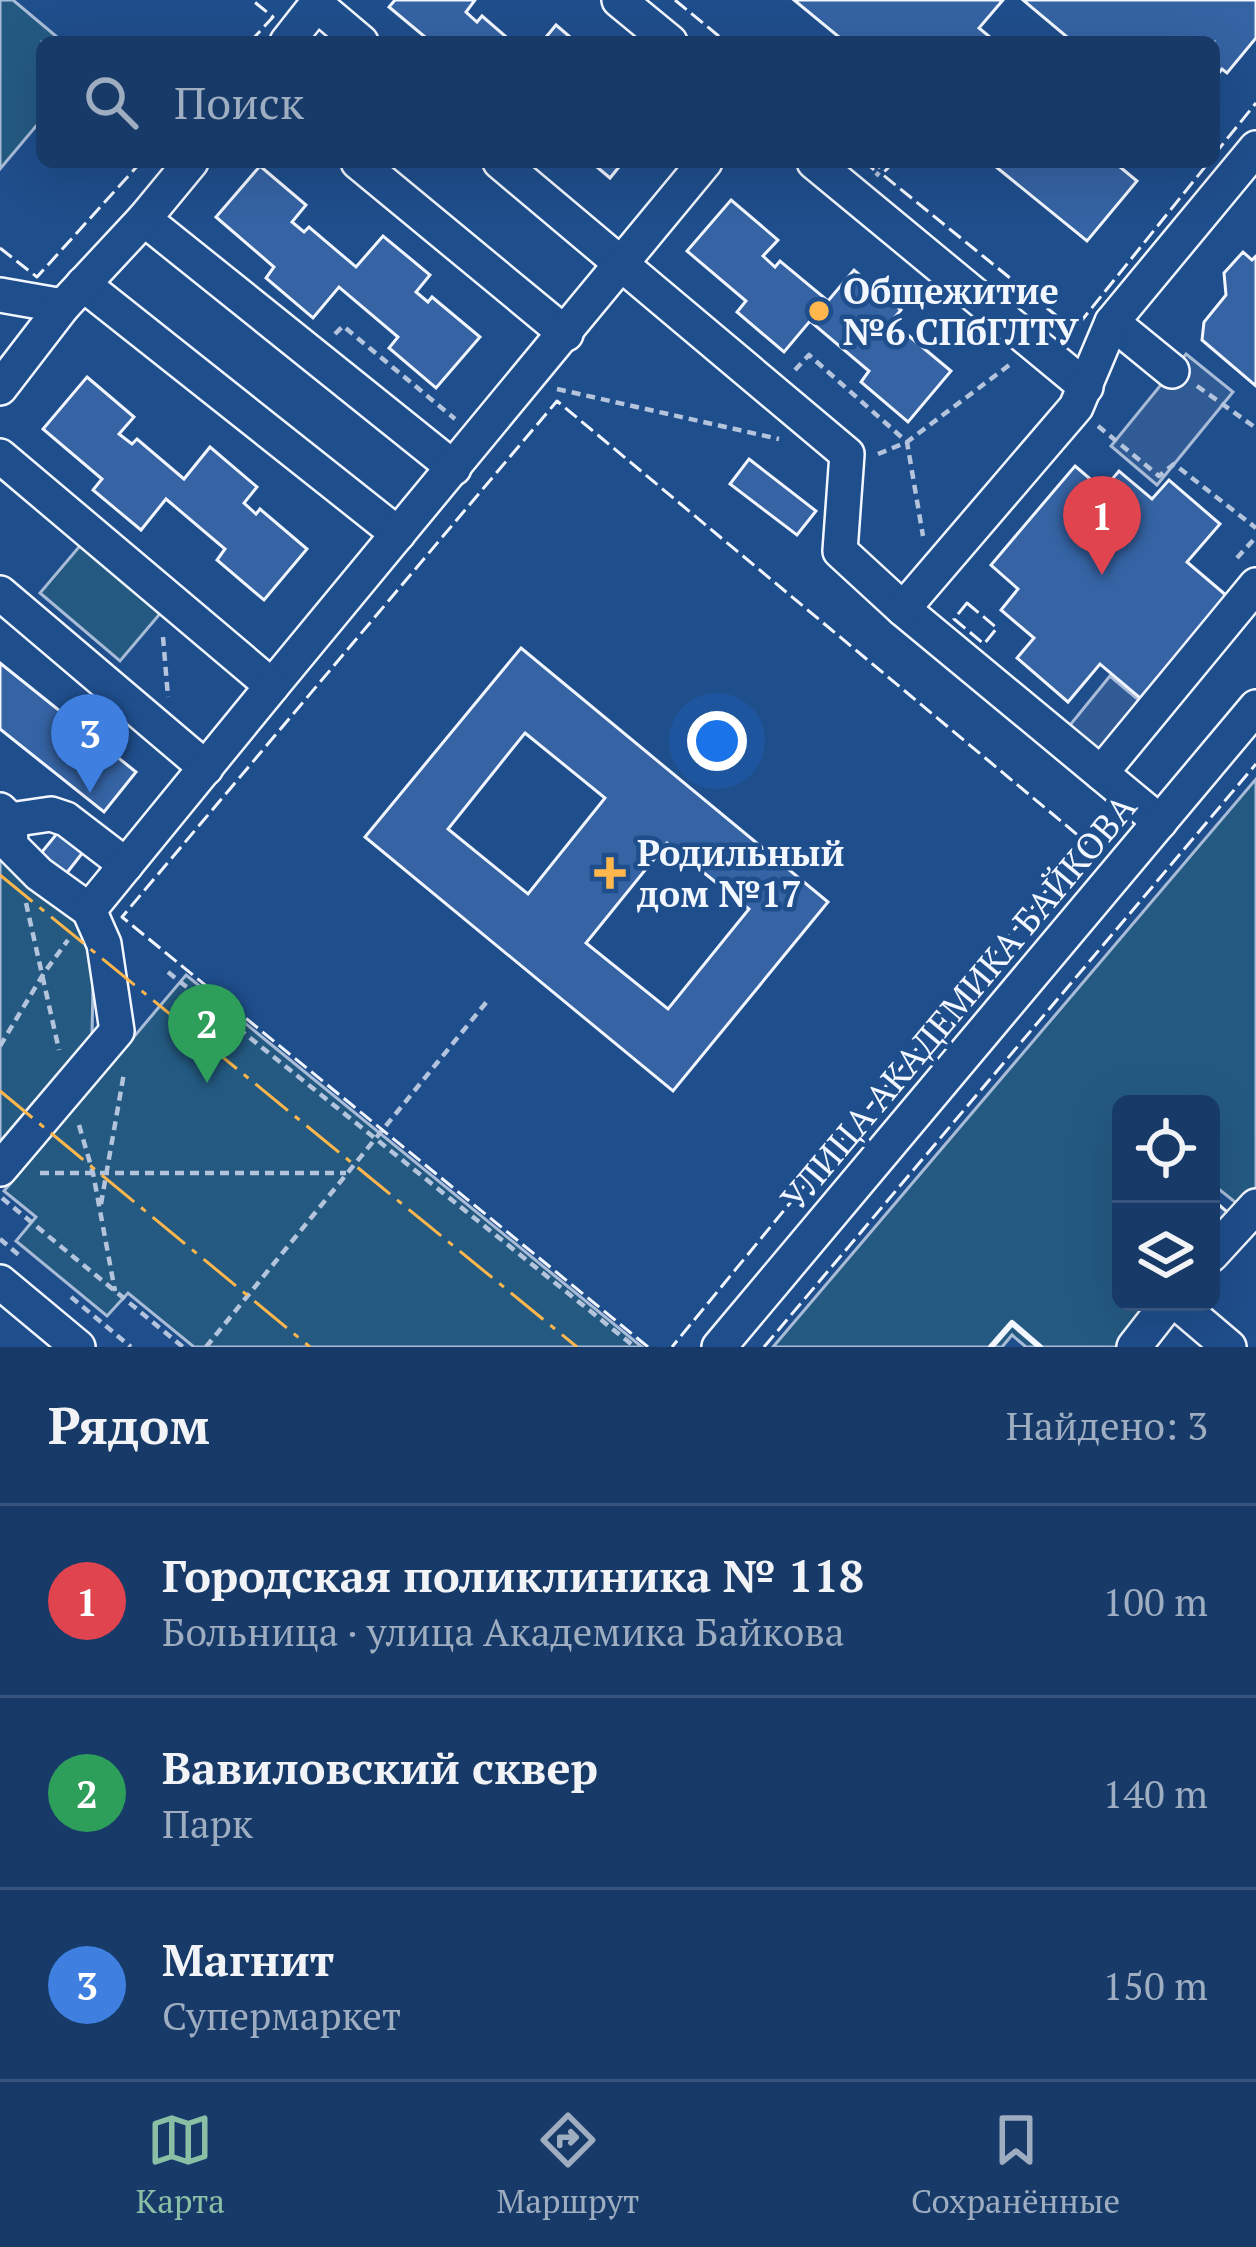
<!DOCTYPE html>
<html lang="ru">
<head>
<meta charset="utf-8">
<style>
  body { margin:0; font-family:"PT Serif",serif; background:#20416f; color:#f1f3f6 }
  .controls { position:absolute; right:36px; bottom:36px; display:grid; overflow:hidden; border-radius:18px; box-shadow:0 12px 48px #0002 }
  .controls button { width:108px; height:108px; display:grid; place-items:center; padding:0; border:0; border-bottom:3px solid #36547d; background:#173a69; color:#f1f3f6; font:60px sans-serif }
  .you { position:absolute; left:717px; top:741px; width:42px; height:42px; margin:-30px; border:9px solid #fff; border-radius:50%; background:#1a73e8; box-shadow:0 0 0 18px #1a73e833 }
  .badge { display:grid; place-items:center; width:78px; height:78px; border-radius:50%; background:#8abfa5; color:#fff; font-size:39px; font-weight:700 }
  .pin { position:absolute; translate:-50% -99px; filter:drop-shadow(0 3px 6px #0008) }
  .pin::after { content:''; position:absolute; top:63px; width:42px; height:36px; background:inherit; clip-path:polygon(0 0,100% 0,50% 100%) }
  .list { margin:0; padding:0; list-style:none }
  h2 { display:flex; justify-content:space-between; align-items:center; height:156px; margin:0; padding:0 48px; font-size:51px }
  h2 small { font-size:39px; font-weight:400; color:#9eadc0 }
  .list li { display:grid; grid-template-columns:78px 1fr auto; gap:36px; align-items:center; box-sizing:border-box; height:192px; padding:0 48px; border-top:3px solid #36547d }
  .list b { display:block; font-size:45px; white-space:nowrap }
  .list p { margin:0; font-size:39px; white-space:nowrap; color:#9eadc0 }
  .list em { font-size:39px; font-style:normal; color:#9eadc0 }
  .icon { flex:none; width:66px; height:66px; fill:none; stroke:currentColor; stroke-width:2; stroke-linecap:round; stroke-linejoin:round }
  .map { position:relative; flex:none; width:1256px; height:1347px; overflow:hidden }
  .search { position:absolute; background:#173a69; box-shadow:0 12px 48px #0002; left:36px; right:36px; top:36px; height:132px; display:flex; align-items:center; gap:30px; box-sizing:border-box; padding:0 42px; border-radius:18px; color:#9eadc0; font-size:45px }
  .sheet { height:732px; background:#173a69 }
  nav { display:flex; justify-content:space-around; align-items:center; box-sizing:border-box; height:168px; border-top:3px solid #36547d; background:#173a69; font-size:33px; color:#9eadc0 }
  nav a { display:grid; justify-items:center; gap:6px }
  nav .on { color:#8abfa5 }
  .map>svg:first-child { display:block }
</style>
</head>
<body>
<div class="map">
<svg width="1256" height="1347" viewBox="0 0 1256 1347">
  <rect width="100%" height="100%" fill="#1f4e8c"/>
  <!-- green -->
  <g fill="#245a82" stroke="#a8bbd7" stroke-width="3">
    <polygon points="0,0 13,0 63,42 42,42 42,119 0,169"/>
    <polygon points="84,541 164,609 120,661 40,593"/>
    <polygon points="1256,779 1256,1188 1240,1206 1211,1183 1211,1104 1121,1104 1121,1302 1159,1302 1122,1347 1026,1347 1012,1335 1002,1347 773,1347"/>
    <polygon points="0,858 94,935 92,1035 0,1152"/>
    <polygon points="186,975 642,1347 194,1347 128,1293 107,1316 16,1241 36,1217 4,1191"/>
  </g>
  <!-- parking -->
  <g fill="#305b95" stroke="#a8bbd7" stroke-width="3">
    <polygon points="1186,354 1233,392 1157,485 1111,446"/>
    <polygon points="1110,676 1159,717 1114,771 1066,730"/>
  </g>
  <!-- building -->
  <g fill="#3563a3" stroke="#f2f6ff" stroke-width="3" fill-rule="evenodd">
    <polygon points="395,0 475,0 466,12 477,22 482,16 512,42 431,42 389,7"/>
    <polygon points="794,0 1003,0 979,28 990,37 985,42 845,42"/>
    <polygon points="1023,0 1256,0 1256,38 1227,73 1222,69 1214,79 1214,42 1073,42"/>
    <polygon points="556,25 576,42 542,42"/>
    <polygon points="591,162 623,162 610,178"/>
    <polygon points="990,162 1114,162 1137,181 1087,241"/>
    <polygon points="260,166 306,205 292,222 304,232 309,227 356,267 383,236 430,275 416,292 428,302 432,297 480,337 436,388 389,348 398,337 339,287 313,318 266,278 274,267 216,217"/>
    <polygon points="731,200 778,240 763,256 775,267 780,261 828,301 854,270 901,310 887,326 899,336 903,331 951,371 908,422 861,382 869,371 810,321 784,352 737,312 746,301 687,251"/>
    <polygon points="1243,252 1252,260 1256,256 1256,386 1202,340 1204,322 1226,295 1224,273"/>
    <polygon points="87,377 134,417 119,434 132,444 137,439 184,479 210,447 257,487 244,503 256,514 260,509 307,549 264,600 217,560 225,549 166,499 141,530 93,490 102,479 43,429"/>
    <polygon points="749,459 816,511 797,535 730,484"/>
    <polygon points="1075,466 1103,490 1119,471 1152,499 1169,480 1220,524 1187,562 1227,596 1140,698 1100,664 1068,702 1017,658 1034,638 1001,610 1018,589 991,565"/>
    <path d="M 521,648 L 828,902 L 673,1091 L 365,837 ZM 525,733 L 605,798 L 528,894 L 448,829 ZM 667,843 L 749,909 L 668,1009 L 586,943 Z"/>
    <polygon points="0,663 136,772 104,812 0,729"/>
    <polygon points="59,831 84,851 62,879 37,858"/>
    <polygon points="1211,1198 1233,1217 1211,1244"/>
  </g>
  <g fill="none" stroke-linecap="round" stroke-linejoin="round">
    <defs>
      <g id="minor">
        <polyline points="619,0 670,42"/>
        <polyline points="316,4 361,42"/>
        <polyline points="287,42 320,0"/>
        <polyline points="358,162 566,334"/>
        <polyline points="500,162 847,454 840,551 903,609 1160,822"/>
        <polyline points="814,162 1086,387"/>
        <polyline points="144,219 454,468"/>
        <polyline points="83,284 398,534"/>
        <polyline points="0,295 63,306"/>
        <polyline points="1112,322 1172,371"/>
        <polyline points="0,388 63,306 144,219 191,162"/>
        <polyline points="0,456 272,686 705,162"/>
        <polyline points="0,593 206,768"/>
        <polyline points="903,609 1076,407 1112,322 1256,148"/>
        <polyline points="1101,773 1256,585"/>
        <polyline points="0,810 10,820 11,846 39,874 89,910 104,944 117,1031 0,1169"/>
        <polyline points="10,820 51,814 66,819 126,865"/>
        <polyline points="89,910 272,686"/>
        <polyline points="1211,1255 1256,1206"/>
        <polyline points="0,1282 78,1347"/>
        <polyline points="1176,1302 1229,1347"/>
        <polyline points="719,1347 1256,707"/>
        <polyline points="1134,1347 1169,1302"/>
      </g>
    </defs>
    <!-- minor casing -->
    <use href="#minor" stroke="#f2f6ff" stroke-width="38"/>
    <!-- path -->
    <g stroke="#b3c4dc" stroke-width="4.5" stroke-dasharray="9 6" stroke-linecap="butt">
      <polyline points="874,162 882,169 876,176"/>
      <polyline points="335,334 343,326 455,419"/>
      <polyline points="795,370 809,355 907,442 923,536"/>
      <polyline points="1197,386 1256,428"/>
      <polyline points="557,389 779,439"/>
      <polyline points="1098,426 1159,476 1174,464 1256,528"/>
      <polyline points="878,454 907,442 1012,363"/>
      <polyline points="1237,558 1256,537"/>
      <polyline points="163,637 168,697"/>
      <polyline points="26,903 59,1050"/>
      <polyline points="168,972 635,1347"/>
      <polyline points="0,1046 44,973 68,940"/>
      <polyline points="79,1125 93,1173 115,1291"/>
      <polyline points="40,1173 346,1173"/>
      <polyline points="2,1198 183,1347"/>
      <polyline points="101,1204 124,1073"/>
      <polyline points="0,1239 20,1256"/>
      <polyline points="71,1297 131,1347"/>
      <polyline points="206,1347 489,999"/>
    </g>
    <!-- minor -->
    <use href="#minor" stroke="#1f4e8c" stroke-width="33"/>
    <!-- fence -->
    <g stroke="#f2f6ff" stroke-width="3" stroke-dasharray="15 6" stroke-linecap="butt">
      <polyline points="675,0 726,42"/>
      <polyline points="250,42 273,17 252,0"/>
      <polyline points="1214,155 1256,103"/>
      <polyline points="865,162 874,170"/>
      <polyline points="880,162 888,168 882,174 1074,330 1209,162"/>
      <polyline points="0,248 37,277 141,162"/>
      <polygon points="967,603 997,628 984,644 954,619"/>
      <polyline points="648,1347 122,917 557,401 1086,842 672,1347"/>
      <polyline points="764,1347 1256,764"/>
    </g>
    <!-- wall -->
    <polyline stroke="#f2f6ff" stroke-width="6" points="991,1347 1012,1323 1040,1347"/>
    <!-- power -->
    <g stroke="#ffb74d" stroke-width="3" stroke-dasharray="42 9 6 9" stroke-linecap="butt">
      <polyline points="0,875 577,1347"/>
      <polyline points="0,1091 310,1347"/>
    </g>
  </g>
  <!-- markers -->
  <g fill="#ffb74d" stroke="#1f4e8c" stroke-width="4.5">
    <circle cx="819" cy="311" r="12"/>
    <path d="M604 855h12v12h12v12h-12v12h-12v-12h-12v-12h12z"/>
  </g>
  <g text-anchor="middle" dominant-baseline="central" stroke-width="9" stroke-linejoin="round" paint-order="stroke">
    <!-- poi labels -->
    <g font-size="36" font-weight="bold" fill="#f2f6ff" stroke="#1f4e8c" text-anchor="start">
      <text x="843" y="290">Общежитие<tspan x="843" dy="41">№6 СПбГЛТУ</tspan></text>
      <text x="637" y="852">Родильный<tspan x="637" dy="41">дом №17</tspan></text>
    </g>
    <!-- street labels -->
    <g font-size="36" fill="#f2f6ff" stroke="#1f4e8c">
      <text transform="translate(958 1002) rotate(-50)">УЛИЦА АКАДЕМИКА БАЙКОВА</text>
    </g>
  </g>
</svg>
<div class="controls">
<button><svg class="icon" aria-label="locate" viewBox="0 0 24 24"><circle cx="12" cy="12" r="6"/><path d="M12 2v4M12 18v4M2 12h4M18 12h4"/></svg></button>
<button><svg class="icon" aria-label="layers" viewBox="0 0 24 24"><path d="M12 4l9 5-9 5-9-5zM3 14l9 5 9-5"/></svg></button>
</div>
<div class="you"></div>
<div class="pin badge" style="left:1102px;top:575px;background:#e0444e">1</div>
<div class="pin badge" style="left:207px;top:1083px;background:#2e9e5b">2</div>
<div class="pin badge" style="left:90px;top:793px;background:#3f7fe0">3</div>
<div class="search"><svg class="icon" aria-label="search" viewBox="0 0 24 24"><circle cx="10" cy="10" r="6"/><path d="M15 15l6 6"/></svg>Поиск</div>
</div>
<section class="sheet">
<h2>Рядом<small>Найдено: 3</small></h2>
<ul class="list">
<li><span class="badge" style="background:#e0444e">1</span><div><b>Городская поликлиника № 118</b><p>Больница · улица Академика Байкова</p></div><em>100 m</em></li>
<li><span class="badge" style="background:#2e9e5b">2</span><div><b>Вавиловский сквер</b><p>Парк</p></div><em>140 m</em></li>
<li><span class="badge" style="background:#3f7fe0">3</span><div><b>Магнит</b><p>Супермаркет</p></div><em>150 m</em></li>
</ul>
</section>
<nav>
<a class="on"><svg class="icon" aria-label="map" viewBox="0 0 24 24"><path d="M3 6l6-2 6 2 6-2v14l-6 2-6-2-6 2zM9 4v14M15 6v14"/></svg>Карта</a>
<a><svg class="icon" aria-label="directions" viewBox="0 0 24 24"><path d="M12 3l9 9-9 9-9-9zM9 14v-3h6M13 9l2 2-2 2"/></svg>Маршрут</a>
<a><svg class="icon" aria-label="saved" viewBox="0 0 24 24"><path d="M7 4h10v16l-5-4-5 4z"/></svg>Сохранённые</a>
</nav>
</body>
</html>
